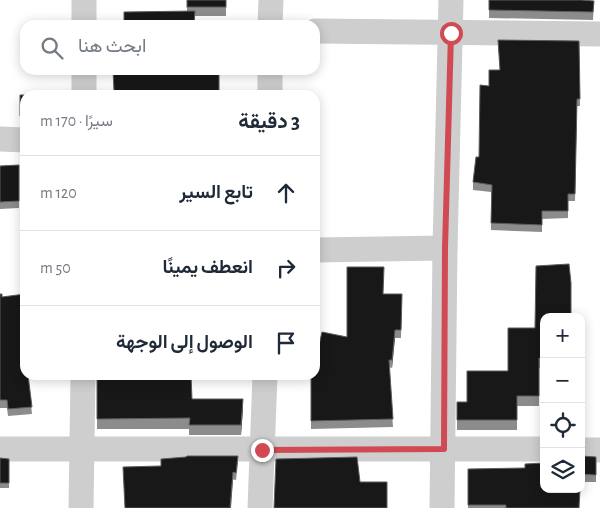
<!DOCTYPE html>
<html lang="ar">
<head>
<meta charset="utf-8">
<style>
  body { margin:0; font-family:"Alegreya Sans",Vazirmatn,sans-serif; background:#f2f2f3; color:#1f2937; direction:rtl }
  .controls { position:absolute; right:15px; bottom:15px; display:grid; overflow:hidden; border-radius:10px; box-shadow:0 2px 12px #0003 }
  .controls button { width:45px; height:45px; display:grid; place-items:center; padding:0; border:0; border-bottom:1px solid #e0e1e3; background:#fff; color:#1f2937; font:25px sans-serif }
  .stop { position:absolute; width:15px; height:15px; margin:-11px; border:4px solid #d14a53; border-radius:50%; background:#fff }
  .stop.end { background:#d14a53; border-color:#fff; box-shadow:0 1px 5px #0008 }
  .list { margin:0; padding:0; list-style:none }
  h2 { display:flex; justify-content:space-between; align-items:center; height:65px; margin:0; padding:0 20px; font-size:21px }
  h2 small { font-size:16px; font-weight:400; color:#747a83 }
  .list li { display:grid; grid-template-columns:32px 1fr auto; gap:15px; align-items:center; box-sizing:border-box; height:75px; padding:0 20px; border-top:1px solid #e0e1e3 }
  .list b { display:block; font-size:19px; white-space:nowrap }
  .list em { font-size:16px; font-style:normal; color:#747a83 }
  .icon { flex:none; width:28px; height:28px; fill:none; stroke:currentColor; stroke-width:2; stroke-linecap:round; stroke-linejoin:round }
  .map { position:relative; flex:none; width:600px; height:508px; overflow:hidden; direction:ltr }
  .search { position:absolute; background:#fff; box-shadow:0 2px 12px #0003; left:20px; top:20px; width:300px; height:55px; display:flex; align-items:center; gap:12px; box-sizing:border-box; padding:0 18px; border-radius:15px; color:#747a83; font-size:19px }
  .panel { position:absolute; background:#fff; box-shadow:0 2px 12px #0003; left:20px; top:90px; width:300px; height:290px; border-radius:15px; direction:rtl }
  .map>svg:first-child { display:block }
</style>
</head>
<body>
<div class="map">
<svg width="600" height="508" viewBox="0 0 600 508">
  <rect width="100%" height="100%" fill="#fff"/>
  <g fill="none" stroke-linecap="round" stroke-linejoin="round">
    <!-- minor -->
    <g stroke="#cecece" stroke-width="25">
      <polyline points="84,25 84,0"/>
      <polyline points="270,25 271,0"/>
      <polyline points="315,31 600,34"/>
      <polyline points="84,95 84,70"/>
      <polyline points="270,95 270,70"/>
      <polyline points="0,139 25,140"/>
      <polyline points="315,250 445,248"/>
      <polyline points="0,449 544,449"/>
      <polyline points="581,450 600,450"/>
      <polyline points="81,508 83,375"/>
      <polyline points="260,508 265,375"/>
      <polyline points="442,508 445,248 451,0"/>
    </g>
  </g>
  <!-- wall -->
  <g fill="#8c8c8c">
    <polygon points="187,0 226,0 226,16 195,16 187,11"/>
    <polygon points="489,0 594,1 593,20 489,18"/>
    <polygon points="498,40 579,41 580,106 577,106 575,201 568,201 568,218 542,219 542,232 491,230 491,192 473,190 473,182 479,157 489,86 500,70"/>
    <rect x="20" y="95" width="5" height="30"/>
    <polygon points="19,165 19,208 0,209 0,166"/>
    <polygon points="0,294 2,297 25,375 37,375 37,376 28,376 32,414 8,416 7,408 0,408"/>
    <polygon points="383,294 402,294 401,338 395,338 392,368 389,367 393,427 311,429 311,375 347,337"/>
    <polygon points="544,317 544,368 539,368 539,406 517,406 517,430 457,430 457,402 467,402 508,371"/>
    <polygon points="97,375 192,399 243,409 241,435 189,435 189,429 97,429"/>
    <polygon points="581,456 596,457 596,482 581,482"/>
    <polygon points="0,458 9,459 9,488 0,488"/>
    <polygon points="161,459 238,463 236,480 161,466"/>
    <polygon points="468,469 580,508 468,508"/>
  </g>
  <!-- shaded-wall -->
  <g fill="#5d5d5d">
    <polygon points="395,330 395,338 392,368 392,360"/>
    <polygon points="243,399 243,409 241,435 241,425"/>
    <polygon points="233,472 233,480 231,508 230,508"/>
  </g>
  <!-- building -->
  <g fill="#181818" stroke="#5d5d5d">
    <rect x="187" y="0" width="39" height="7"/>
    <polygon points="489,0 582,0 594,1 593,12 489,10"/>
    <polygon points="195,11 194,25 124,25 124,12"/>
    <polygon points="498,40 579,41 580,99 577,99 575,194 568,194 568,211 542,211 542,225 491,223 492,185 473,182 476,157 479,157 480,85 489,86 489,70 500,70"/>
    <polygon points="113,70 219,70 219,95 111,95 111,91 114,91"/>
    <polygon points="20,95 61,95 25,95 25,116 20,116"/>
    <polygon points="19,165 19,201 0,202 0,166"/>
    <polygon points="569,264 571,283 571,317 544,317 544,358 539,358 539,396 517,396 517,420 457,420 457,402 467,402 467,371 508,371 508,328 535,328 536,266"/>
    <polygon points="347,267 384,267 383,294 402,294 401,330 395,330 392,360 389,360 393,419 311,421 311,375 315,375 315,363 322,332 347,337"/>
    <polygon points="0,294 2,294 2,297 25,294 25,375 28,375 32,407 8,409 7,400 0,400"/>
    <polygon points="97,375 191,375 192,399 243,399 241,425 189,425 190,418 97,419"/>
    <polygon points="187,456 238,456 236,473 233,472 230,508 125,508 123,467 161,466 161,459 186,457"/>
    <polygon points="581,456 596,457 596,475 581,474"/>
    <polygon points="357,457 360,482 387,482 387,508 274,508 276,459"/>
    <polygon points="0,458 9,459 9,483 0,483"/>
    <polygon points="544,463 544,489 580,489 579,508 506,508 506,505 468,505 468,469 525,468 525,464"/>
  </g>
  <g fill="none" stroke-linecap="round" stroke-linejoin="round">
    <!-- route -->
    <polyline stroke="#d14a53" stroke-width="6" points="262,450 444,449 445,248 451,33"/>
  </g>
</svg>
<div class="controls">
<button>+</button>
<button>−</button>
<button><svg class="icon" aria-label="locate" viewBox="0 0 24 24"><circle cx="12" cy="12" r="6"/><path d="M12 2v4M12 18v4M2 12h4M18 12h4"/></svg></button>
<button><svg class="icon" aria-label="layers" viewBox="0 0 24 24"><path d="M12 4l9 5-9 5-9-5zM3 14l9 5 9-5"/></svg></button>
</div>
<div class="stop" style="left:451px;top:33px"></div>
<div class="stop end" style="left:262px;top:450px"></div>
<div class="search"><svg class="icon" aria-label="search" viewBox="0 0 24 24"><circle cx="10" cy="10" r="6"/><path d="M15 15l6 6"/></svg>ابحث هنا</div>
<section class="panel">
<h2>3 دقيقة<small>سيرًا · 170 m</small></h2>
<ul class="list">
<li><svg class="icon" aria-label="ahead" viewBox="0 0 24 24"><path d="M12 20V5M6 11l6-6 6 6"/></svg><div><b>تابع السير</b></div><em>120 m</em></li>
<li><svg class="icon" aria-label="right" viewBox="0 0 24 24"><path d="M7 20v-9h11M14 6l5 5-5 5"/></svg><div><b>انعطف يمينًا</b></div><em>50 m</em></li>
<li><svg class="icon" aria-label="arrive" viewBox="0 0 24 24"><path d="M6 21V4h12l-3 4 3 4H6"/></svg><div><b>الوصول إلى الوجهة</b></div></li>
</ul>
</section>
</div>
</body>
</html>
